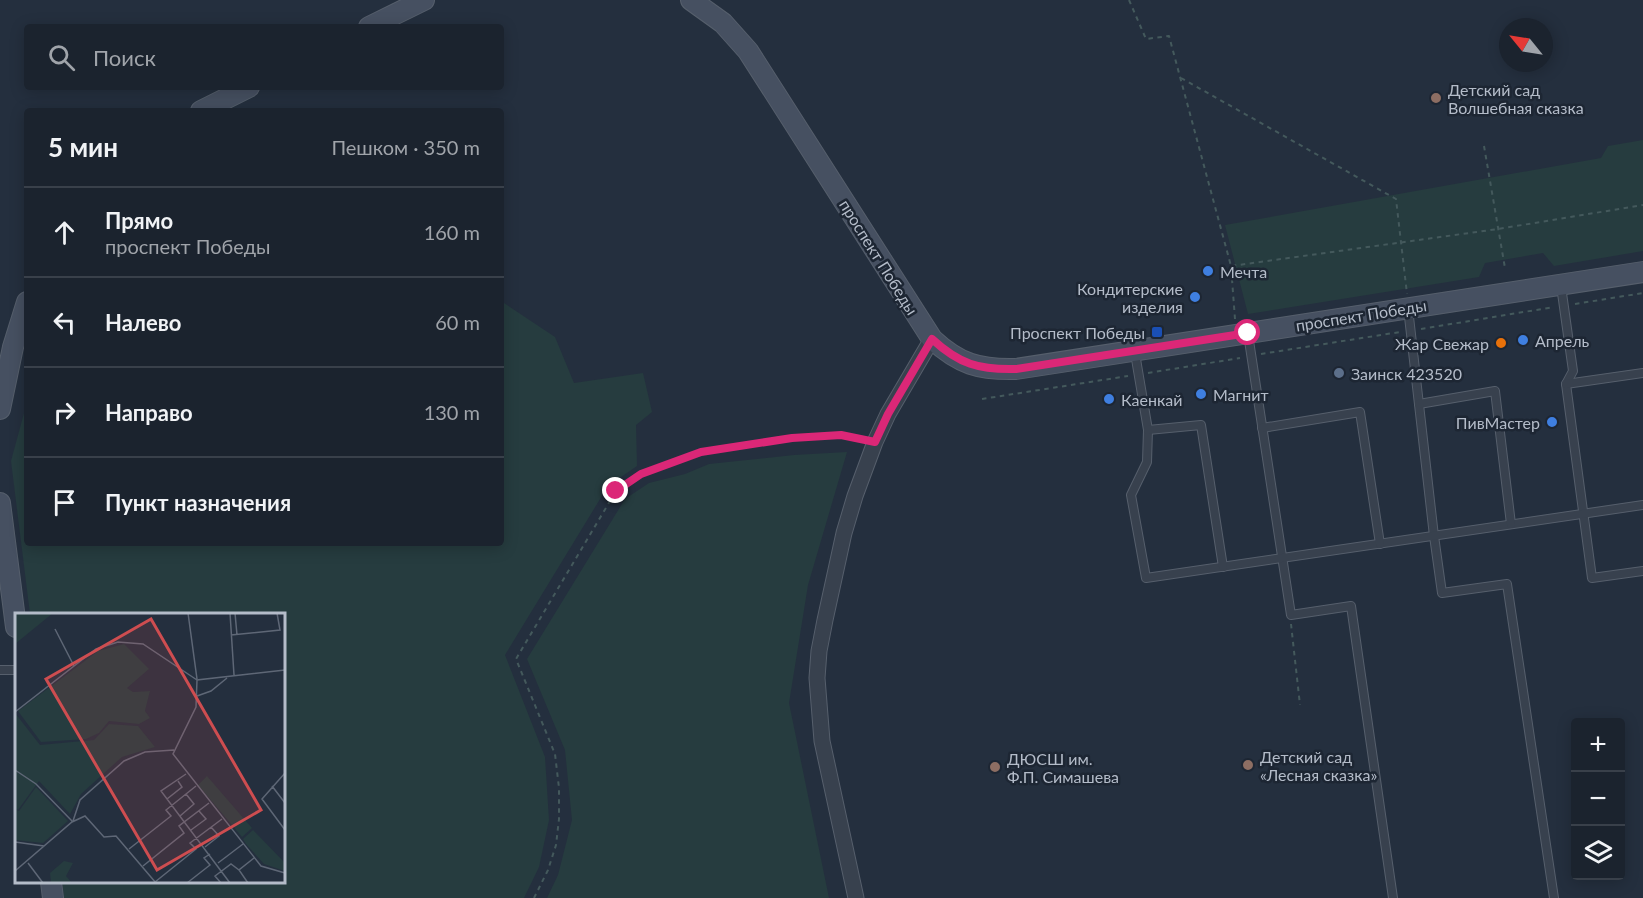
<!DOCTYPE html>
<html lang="ru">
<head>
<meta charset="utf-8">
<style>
  body { margin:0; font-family:Lato,sans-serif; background:#282f3a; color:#f1f3f6 }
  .controls { position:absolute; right:18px; bottom:18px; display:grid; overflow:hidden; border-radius:6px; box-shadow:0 3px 15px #0003 }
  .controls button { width:54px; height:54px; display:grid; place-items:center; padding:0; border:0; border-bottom:2px solid #39404a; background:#1b232e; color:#f1f3f6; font:30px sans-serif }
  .compass { position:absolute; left:1499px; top:18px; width:54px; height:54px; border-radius:50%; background:#1b232e; box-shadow:0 3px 15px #0003; rotate:300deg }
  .stop { position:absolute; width:18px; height:18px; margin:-14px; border:4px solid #db2777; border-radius:50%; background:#fff }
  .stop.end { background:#db2777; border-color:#fff; box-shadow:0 2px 6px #0008 }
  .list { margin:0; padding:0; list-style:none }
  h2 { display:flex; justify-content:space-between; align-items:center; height:78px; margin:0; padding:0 24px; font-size:26px }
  h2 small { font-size:20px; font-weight:400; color:#a0a4aa }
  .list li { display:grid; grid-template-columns:39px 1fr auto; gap:18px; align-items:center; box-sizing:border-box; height:90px; padding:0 24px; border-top:2px solid #39404a }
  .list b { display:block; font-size:22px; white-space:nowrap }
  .list p { margin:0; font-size:20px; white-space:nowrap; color:#a0a4aa }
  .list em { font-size:20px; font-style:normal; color:#a0a4aa }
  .icon { flex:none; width:33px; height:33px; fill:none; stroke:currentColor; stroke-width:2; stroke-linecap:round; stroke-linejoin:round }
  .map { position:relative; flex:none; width:1643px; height:898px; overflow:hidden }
  .search { position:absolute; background:#1b232e; box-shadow:0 3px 15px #0003; left:24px; top:24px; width:480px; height:66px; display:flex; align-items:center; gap:15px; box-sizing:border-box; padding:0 21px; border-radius:6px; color:#a0a4aa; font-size:22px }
  .panel { position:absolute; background:#1b232e; box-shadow:0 3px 15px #0003; left:24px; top:108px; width:480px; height:438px; border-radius:6px }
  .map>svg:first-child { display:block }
</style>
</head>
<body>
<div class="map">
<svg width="1643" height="898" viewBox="0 0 1643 898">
  <rect width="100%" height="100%" fill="#242f3e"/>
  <!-- green -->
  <g fill="#263c3f">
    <polygon points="1643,140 1643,251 1554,266 1543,253 1485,263 1479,277 1248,314 1225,225 1601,158 1608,146"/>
    <polygon points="501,301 555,337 574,383 643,373 652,412 636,425 637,466 608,486 505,655 545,757 549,820 539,867 524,898 64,898 62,882 284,882 284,614 30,614 11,461 27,402 27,543 501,543"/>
    <polygon points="847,452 808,585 789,703 829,898 547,898 558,875 572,820 565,750 527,659 625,499 649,483 685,474 709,464 794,455"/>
  </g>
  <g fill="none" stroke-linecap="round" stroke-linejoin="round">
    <defs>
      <g id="lane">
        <polyline points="1561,286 1573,371 1566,384 1592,578 1643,571"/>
        <polyline points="1408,308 1434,536 1442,593 1507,584 1554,898"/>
        <polyline points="1248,334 1291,615 1351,606 1393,898"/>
        <polyline points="1135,353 1148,430 1147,462 1131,495 1146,578 1643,505"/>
        <polyline points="1566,384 1643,373"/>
        <polyline points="1419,404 1495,391 1511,524"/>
        <polyline points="1262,428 1360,412 1380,544"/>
        <polyline points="1148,430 1201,425 1223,567"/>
        <polyline points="0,670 16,670"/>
      </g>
      <polyline id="street" points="856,898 822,741 817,678 819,651 825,620 844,533 855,496 875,442 888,414 932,339"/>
      <g id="secondary">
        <path d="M 691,0 L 723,23 L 748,51 L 932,339 C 959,364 979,370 1016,369 L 1643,272"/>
        <polyline points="369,27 424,0"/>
        <polyline points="201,111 249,87"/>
        <polyline points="0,409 13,347 27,302"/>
        <polyline points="0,503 16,627"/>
        <polyline points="51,882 53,898"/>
      </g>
    </defs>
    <!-- lane casing -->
    <use href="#lane" stroke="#565f6c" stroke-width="10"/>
    <!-- street casing -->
    <use href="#street" stroke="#565f6c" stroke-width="17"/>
    <!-- secondary casing -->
    <use href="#secondary" stroke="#565f6c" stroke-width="22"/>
    <!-- path -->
    <g stroke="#44595c" stroke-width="2" stroke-dasharray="4.5 4.5" stroke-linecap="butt">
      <polyline points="1129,0 1146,39 1169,36 1231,266"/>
      <polyline points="1181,78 1396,199 1407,294"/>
      <polyline points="1484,146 1505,268"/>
      <polyline points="1575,304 1643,293"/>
      <polyline points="1235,319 1231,266 1498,229 1643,205"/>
      <polyline points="1421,329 1554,307"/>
      <polyline points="1261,354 1400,332"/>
      <polyline points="1148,373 1240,358"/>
      <polyline points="982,399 1128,376"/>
      <polyline points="1291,624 1300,705"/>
      <polyline points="534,898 548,870 556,845 559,819 559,788 555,754 516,659 616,491 641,475 701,452 792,438 841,435 861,439"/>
    </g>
    <!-- lane -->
    <use href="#lane" stroke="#38414e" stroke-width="8"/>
    <!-- street -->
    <use href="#street" stroke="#38414e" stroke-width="15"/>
    <!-- secondary -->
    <use href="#secondary" stroke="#465061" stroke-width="20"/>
  </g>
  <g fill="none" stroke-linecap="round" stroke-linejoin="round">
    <!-- route -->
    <path stroke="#db2777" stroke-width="8" d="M 616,491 L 641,474 L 701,452 L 792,438 L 841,435 L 875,442 L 888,414 L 932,339 C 959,364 979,370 1016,369 L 1248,333"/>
  </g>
  <!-- markers -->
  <g fill="#8d6e63" stroke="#1d2633" stroke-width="2">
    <circle cx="1436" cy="98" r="6"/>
    <circle cx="1248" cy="765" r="6"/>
    <circle cx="995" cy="767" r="6"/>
  </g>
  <g fill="#3f7fe0" stroke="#1d2633" stroke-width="2">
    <circle cx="1208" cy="271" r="6"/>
    <circle cx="1195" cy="297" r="6"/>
    <circle cx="1523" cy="340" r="6"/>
    <circle cx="1201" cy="394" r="6"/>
    <circle cx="1109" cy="399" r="6"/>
    <circle cx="1552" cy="422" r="6"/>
  </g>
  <rect fill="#1a4fb4" stroke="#1d2633" stroke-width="2" x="1151" y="326" width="12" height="12" rx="3"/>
  <circle fill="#e8710a" stroke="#1d2633" stroke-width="2" cx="1501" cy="343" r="6"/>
  <circle fill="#5c6f8a" stroke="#1d2633" stroke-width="2" cx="1339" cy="373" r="6"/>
  <g text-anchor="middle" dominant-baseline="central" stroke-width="5" stroke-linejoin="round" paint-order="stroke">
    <!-- poi labels -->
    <g font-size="16" fill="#b4bcc9" stroke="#1d2633" text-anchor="start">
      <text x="1448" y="89">Детский сад<tspan x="1448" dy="18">Волшебная сказка</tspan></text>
      <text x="1220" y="271">Мечта</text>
      <text x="1183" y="288" text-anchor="end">Кондитерские<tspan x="1183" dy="18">изделия</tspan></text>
      <text x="1145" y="332" text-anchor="end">Проспект Победы</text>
      <text x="1535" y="340">Апрель</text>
      <text x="1489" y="343" text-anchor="end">Жар Свежар</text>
      <text x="1351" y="373">Заинск 423520</text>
      <text x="1213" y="394">Магнит</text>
      <text x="1121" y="399">Каенкай</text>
      <text x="1540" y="422" text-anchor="end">ПивМастер</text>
      <text x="1260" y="756">Детский сад<tspan x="1260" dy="18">«Лесная сказка»</tspan></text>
      <text x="1007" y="758">ДЮСШ им.<tspan x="1007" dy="18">Ф.П. Симашева</tspan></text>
    </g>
    <!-- street labels -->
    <g font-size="16" fill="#b4bcc9" stroke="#1d2633">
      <text transform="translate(879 257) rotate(58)">проспект Победы</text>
      <text transform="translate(1361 315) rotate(-9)">проспект Победы</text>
    </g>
  </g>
  <!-- overview -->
  <g transform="translate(15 613)">
    <rect width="270" height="270" fill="#242f3e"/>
    <path d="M 0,0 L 38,0 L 0,31 ZM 109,31 L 134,56 L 112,75 L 118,79 L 135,78 L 130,98 L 135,105 L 124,111 L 94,108 L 84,120 L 71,126 L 26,129 L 3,98 L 83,38 ZM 0,100 L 25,132 L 79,127 L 94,111 L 123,113 L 140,134 L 107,144 L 66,181 L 55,201 L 24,168 L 3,197 L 0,195 ZM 192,163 L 237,215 L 227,224 L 183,172 ZM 21,174 L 53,208 L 28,230 L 0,227 L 0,196 L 4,198 ZM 238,217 L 270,250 L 270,258 L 249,251 L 231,231 L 228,226 ZM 49,248 L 58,250 L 51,263 L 57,270 L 36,269 L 35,260 Z" fill="#263c3f"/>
    <path fill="none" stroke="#5e6776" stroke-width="1.5" d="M 173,0 L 182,66M 215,0 L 219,62M 220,0 L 222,22M 40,16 L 59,53M 216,22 L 265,17 L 262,0M 270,57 L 182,67 L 181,94 L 158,141 L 246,253 L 270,260M 182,83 L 196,78 L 212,65M 0,99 L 81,36 L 103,29 L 128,31 L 182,67M 0,157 L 21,171 L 57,208M 270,160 L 247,186 L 270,217M 171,161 L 146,178 L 215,270M 257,173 L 270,190M 152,186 L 167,174 L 163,168M 165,203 L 179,191 L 171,181M 58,208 L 65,187 L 109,148 L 130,139 L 159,137M 176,217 L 191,206 L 184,198M 0,229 L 29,233M 190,234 L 204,223 L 196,214M 114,236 L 156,203 L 151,197 L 181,173M 13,250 L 28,270M 203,250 L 228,231M 128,253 L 169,220 L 164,213 L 194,190M 0,258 L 57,209 L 70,203 L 89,224 L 101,223 L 141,270M 140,269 L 181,236 L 175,230 L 207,206M 172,270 L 195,252 L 189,245 L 195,241M 206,270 L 200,263 L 216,251 L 224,257M 233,270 L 224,257 L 239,245"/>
    <path fill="#ce4d50" fill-opacity="0.15" stroke="#ce4d50" stroke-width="3" d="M 136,6 L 246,197 L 142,257 L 31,66 Z"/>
    <rect width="270" height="270" fill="none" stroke="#b4bcc9" stroke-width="3"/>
  </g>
</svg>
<div class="controls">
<button>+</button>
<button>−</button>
<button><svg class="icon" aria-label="layers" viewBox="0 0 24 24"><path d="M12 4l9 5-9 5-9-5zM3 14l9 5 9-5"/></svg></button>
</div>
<svg class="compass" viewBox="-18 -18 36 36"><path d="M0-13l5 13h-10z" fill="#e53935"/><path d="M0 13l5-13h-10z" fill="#a0a4aa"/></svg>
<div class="stop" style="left:1248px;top:333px"></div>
<div class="stop end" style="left:616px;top:491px"></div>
<div class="search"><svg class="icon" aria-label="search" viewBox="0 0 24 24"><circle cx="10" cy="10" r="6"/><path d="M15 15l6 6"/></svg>Поиск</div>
<section class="panel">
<h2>5 мин<small>Пешком · 350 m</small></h2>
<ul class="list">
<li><svg class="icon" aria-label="ahead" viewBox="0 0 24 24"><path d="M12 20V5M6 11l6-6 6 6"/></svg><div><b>Прямо</b><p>проспект Победы</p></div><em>160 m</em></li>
<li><svg class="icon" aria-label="left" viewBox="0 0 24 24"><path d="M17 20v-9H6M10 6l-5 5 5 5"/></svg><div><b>Налево</b></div><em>60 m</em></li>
<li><svg class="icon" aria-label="right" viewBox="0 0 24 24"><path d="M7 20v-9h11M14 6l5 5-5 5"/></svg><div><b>Направо</b></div><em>130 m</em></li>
<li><svg class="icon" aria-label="arrive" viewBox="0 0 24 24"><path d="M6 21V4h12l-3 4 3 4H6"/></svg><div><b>Пункт назначения</b></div></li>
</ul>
</section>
</div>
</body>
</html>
